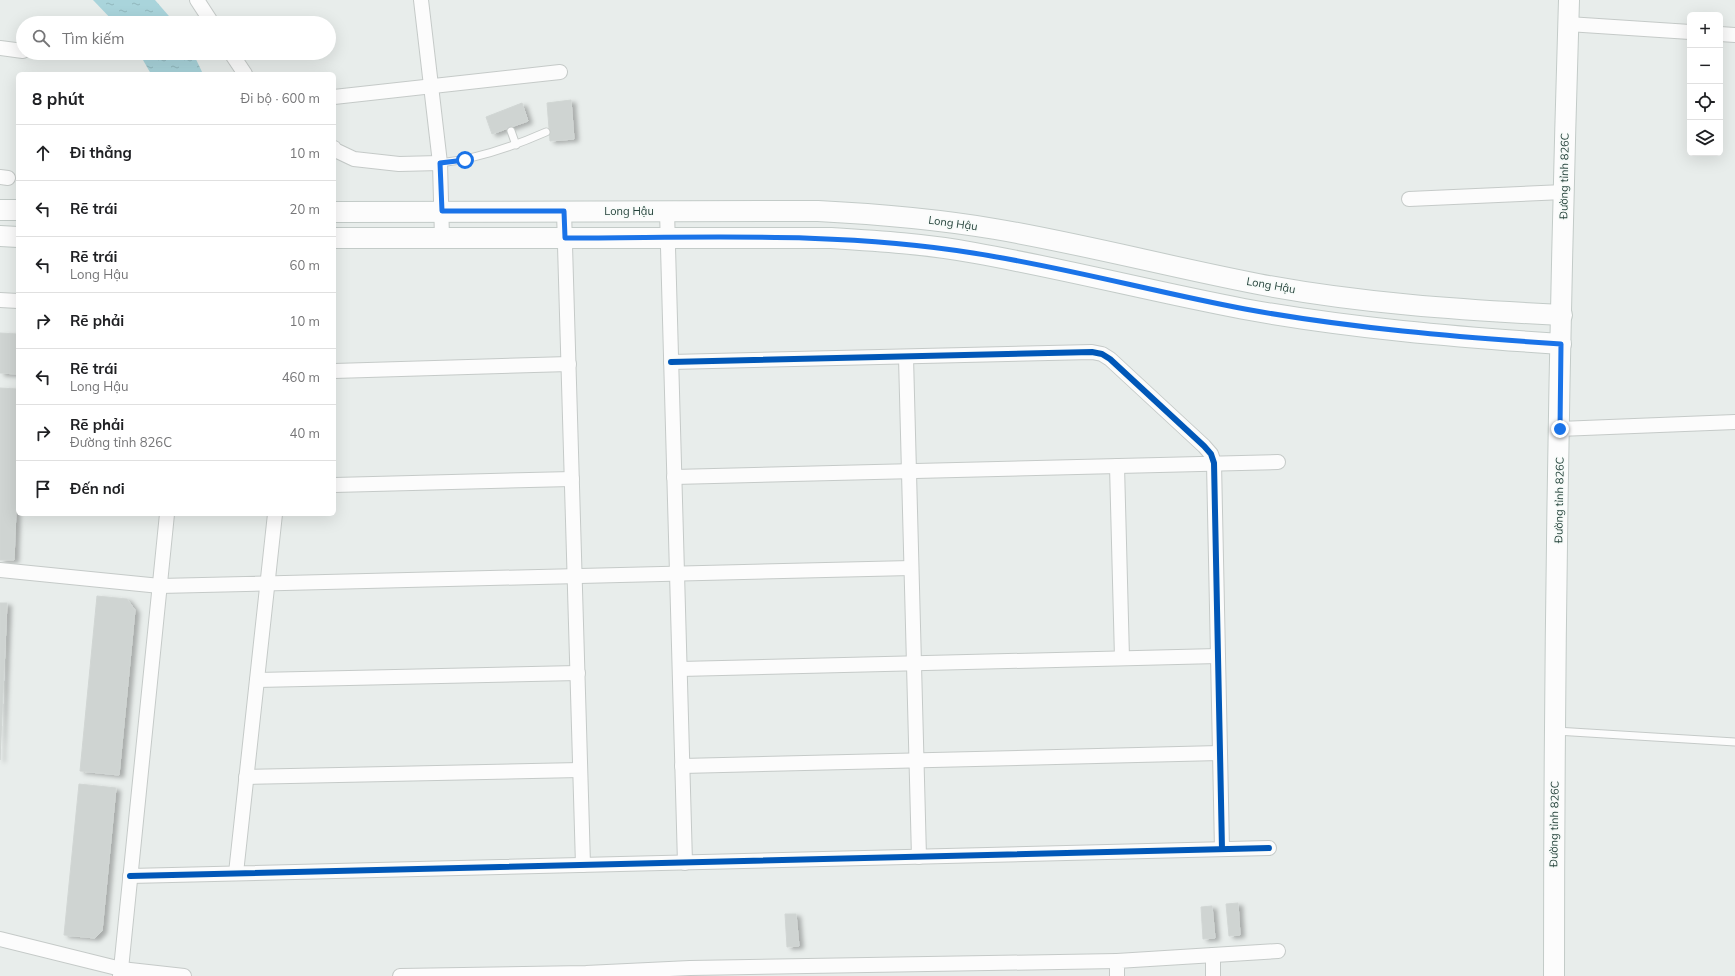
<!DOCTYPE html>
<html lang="vi">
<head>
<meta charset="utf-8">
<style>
  body { margin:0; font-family:Mulish,sans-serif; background:#f2f2f2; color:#202124 }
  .controls { position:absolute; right:12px; top:12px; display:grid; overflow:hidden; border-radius:6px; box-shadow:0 4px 16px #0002 }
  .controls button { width:36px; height:36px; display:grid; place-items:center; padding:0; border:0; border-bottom:1px solid #e0e0e0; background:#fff; color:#202124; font:20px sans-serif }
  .stop { position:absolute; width:12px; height:12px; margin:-9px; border:3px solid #1a73e8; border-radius:50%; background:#fff }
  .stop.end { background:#1a73e8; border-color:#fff; box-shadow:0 1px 4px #0008 }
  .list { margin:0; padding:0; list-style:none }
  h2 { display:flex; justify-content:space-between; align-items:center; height:52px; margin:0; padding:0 16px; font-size:17px }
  h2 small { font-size:13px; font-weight:400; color:#757577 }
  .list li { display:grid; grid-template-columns:26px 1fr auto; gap:12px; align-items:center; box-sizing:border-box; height:56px; padding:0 16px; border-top:1px solid #e0e0e0 }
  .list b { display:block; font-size:15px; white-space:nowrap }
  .list p { margin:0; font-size:13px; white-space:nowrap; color:#757577 }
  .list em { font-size:13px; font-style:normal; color:#757577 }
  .icon { flex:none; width:22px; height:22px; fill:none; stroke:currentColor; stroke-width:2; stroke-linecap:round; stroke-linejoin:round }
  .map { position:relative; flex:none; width:1735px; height:976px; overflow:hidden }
  .search { position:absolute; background:#fff; box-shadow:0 4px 16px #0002; left:16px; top:16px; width:320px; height:44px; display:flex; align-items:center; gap:10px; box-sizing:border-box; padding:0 14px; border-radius:22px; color:#757577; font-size:15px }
  .panel { position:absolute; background:#fff; box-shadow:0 4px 16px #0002; left:16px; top:72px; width:320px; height:444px; border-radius:6px }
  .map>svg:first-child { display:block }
</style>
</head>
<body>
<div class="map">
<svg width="1735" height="976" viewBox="0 0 1735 976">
  <defs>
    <pattern id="water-ripples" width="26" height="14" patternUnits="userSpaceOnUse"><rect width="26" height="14" fill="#a9d4db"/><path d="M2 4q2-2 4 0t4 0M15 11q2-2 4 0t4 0" fill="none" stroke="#91b7bd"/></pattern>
    <filter id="shadow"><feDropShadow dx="4.5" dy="2.5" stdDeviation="2" flood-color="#0004"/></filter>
  </defs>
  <rect width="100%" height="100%" fill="#e8edeb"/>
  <!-- water -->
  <g fill="url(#water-ripples)">
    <polygon points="93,0 155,0 175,23 115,23"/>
    <polygon points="139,53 193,53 203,74 151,74"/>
  </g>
  <!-- building -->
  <g fill="#cfd4d2" stroke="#d1d6d4" filter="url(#shadow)">
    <polygon points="571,100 574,139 550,141 547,103"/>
    <polygon points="522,103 528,121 492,134 486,117"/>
    <polygon points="0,333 18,334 18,374 0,373"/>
    <polygon points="0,388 18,389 18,462 14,560 0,560"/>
    <polygon points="97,596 127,599 135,610 119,775 80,771"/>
    <polygon points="0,603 7,603 0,760"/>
    <polygon points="79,784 116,788 102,931 95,938 64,935"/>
    <polygon points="1238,903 1240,935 1229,936 1226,904"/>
    <polygon points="1212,906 1215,938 1203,939 1201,907"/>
    <polygon points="785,914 796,914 799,946 787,947"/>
  </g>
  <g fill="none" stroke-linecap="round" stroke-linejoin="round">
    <defs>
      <g id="service">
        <polyline points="511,131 516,145"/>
        <path d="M 440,163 C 478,159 512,147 546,132"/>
        <polyline points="1556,731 1735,742"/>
      </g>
      <g id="minor">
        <polyline points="197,0 212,23"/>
        <polyline points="421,0 440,163 442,238"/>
        <polyline points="1568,24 1690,32"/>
        <polyline points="1720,34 1735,35"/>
        <polyline points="0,48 23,51"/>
        <polyline points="231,53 245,74"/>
        <polyline points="334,97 560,72"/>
        <polyline points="334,148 335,150 354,159 399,164 440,163"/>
        <polyline points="0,177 8,178"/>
        <polyline points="1409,199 1564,192"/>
        <polyline points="564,211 583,865"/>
        <polyline points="667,211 685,863"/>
        <polyline points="0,300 18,301"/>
        <polyline points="906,357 919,857"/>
        <polyline points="671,362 1092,352 1102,354 1110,359 1204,446 1211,454 1214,463 1222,849"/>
        <polyline points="334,371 569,364"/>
        <polyline points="1559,429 1735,422"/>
        <polyline points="1117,466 1122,658"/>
        <polyline points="674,477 1278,462"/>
        <polyline points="334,485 572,479"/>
        <polyline points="0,570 160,586 911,568"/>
        <polyline points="680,669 1218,656"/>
        <polyline points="257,680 578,673"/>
        <polyline points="682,766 1220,753"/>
        <polyline points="246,777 580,770"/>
        <polyline points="236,873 275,514"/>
        <polyline points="130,876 1269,848"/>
        <polyline points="0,939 121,969 167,514"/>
        <polyline points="120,976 121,969 184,976"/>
        <polyline points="400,976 586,973 690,968 1117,961"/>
        <polyline points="1117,976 1117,961 1278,951"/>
        <polyline points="1213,976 1213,955"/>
      </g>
      <g id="secondary">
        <polyline points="0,210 18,210"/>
        <path d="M 334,212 L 818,211 C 877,214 936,219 995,229 C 1083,244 1170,267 1258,284 C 1358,303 1460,310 1562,315"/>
        <polyline points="0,236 18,237"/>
        <path d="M 334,238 L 831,238 C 879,241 927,244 975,253 C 1065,269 1154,292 1244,309 C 1349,328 1455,337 1561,344"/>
        <path d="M 1554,976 C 1554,651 1559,325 1569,0"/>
      </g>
    </defs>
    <!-- service casing -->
    <use href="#service" stroke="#c5cac8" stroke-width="9"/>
    <!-- minor casing -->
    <use href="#minor" stroke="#c5cac8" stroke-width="16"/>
    <!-- secondary casing -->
    <use href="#secondary" stroke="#c3cbc8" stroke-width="22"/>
    <!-- service -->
    <use href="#service" stroke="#fcfcfc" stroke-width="7"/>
    <!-- minor -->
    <use href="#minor" stroke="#fcfcfc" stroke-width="14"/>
    <!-- secondary -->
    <use href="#secondary" stroke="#fcfcfc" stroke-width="20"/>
    <defs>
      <g id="cycleway">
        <polyline points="671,362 1092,352 1102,354 1110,359 1204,446 1211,454 1214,463 1222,849"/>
        <polyline points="130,876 1269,848"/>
      </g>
    </defs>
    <!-- cycleway casing -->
    <use href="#cycleway" stroke="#f7fbf9" stroke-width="8"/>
    <!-- cycleway -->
    <use href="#cycleway" stroke="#0057b8" stroke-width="6"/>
  </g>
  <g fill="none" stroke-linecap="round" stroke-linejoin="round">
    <!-- route -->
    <path stroke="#1a73e8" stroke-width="5" d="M 465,160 L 440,163 L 442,211 L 564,211 L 565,238 C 701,238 839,231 973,253 C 1065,267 1154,292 1245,309 C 1349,328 1456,337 1561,344 L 1560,429"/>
  </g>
  <g text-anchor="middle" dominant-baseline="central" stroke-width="3" stroke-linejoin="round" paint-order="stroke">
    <!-- street labels -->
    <g font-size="11" fill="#24423a" stroke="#f7fbf9">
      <text transform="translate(1564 176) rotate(-89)">Đường tỉnh 826C</text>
      <text x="629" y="211">Long Hậu</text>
      <text transform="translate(953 223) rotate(8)">Long Hậu</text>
      <text transform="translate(1271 285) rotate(10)">Long Hậu</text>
      <text transform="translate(1559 500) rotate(-89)">Đường tỉnh 826C</text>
      <text transform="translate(1554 824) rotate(-89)">Đường tỉnh 826C</text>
    </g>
  </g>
</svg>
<div class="controls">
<button>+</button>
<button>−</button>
<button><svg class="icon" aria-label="locate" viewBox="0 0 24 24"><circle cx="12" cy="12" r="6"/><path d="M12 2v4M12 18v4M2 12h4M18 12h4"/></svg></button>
<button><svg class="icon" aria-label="layers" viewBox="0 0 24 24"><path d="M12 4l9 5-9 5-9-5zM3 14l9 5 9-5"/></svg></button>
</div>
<div class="stop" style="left:465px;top:160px"></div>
<div class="stop end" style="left:1560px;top:429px"></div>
<div class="search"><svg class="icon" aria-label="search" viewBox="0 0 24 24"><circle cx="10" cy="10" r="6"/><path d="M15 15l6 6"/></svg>Tìm kiếm</div>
<section class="panel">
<h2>8 phút<small>Đi bộ · 600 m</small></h2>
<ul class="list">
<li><svg class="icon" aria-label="ahead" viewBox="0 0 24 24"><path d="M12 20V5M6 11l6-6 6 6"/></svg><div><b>Đi thẳng</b></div><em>10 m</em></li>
<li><svg class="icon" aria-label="left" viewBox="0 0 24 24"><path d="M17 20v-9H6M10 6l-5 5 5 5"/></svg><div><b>Rẽ trái</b></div><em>20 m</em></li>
<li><svg class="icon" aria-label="left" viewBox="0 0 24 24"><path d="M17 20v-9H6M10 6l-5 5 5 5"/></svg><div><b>Rẽ trái</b><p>Long Hậu</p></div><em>60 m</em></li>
<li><svg class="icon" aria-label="right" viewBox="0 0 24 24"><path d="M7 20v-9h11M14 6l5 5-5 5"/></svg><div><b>Rẽ phải</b></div><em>10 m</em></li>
<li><svg class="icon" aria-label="left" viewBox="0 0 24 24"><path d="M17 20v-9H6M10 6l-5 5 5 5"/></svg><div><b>Rẽ trái</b><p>Long Hậu</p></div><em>460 m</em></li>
<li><svg class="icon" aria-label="right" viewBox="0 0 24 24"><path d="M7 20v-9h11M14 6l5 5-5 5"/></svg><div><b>Rẽ phải</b><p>Đường tỉnh 826C</p></div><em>40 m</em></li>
<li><svg class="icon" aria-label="arrive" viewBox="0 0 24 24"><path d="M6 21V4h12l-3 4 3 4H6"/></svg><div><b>Đến nơi</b></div></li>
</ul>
</section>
</div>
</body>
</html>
